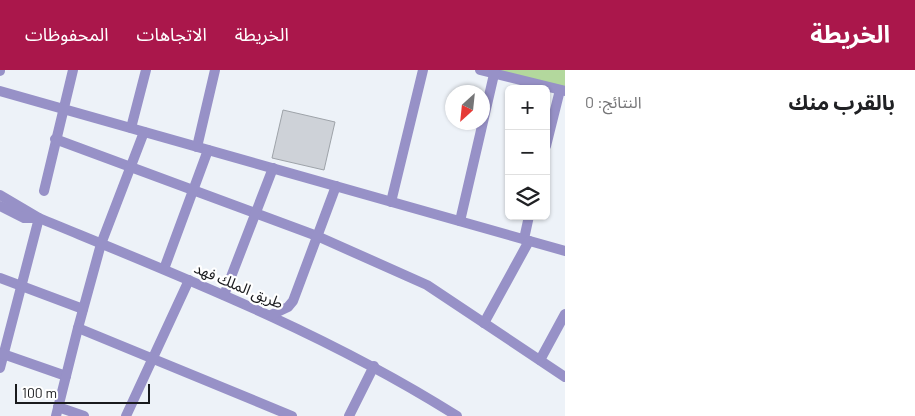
<!DOCTYPE html>
<html lang="ar">
<head>
<meta charset="utf-8">
<style>
  body { margin:0; font-family:Barlow,"Noto Sans Arabic",sans-serif; background:#f2f2f2; color:#202124; direction:rtl }
  .controls { position:absolute; right:15px; top:15px; display:grid; overflow:hidden; border-radius:8px; box-shadow:0 1px 4px #0004 }
  .controls button { width:45px; height:45px; display:grid; place-items:center; padding:0; border:0; border-bottom:1px solid #e0e0e0; background:#fff; color:#202124; font:25px sans-serif }
  .compass { position:absolute; left:445px; top:15px; width:45px; height:45px; border-radius:50%; background:#fff; box-shadow:0 1px 4px #0004; rotate:207deg }
  .scale { position:absolute; left:15px; bottom:12px; width:135px; box-sizing:border-box; padding-left:5px; border:2px solid #191a1d; border-top:0; font-size:14px; line-height:18px; white-space:nowrap; color:#191a1d; -webkit-text-stroke:4px #fff; paint-order:stroke }
  .list { margin:0; padding:0; list-style:none }
  h2 { display:flex; justify-content:space-between; align-items:center; height:65px; margin:0; padding:0 20px; font-size:21px }
  h2 small { font-size:16px; font-weight:400; color:#757577 }
  .icon { flex:none; width:28px; height:28px; fill:none; stroke:currentColor; stroke-width:2; stroke-linecap:round; stroke-linejoin:round }
  .map { position:relative; flex:none; width:565px; height:346px; overflow:hidden; direction:ltr }
  header { display:flex; align-items:center; gap:30px; box-sizing:border-box; height:70px; padding:0 25px; background:#aa174b; color:#fff }
  header strong { font-size:24px }
  nav { display:flex; gap:28px; margin-inline-start:auto; font-size:18px }
  main { display:flex }
  aside { flex:1; background:#fff }
  .map>svg:first-child { display:block }
</style>
</head>
<body>
<header>
<strong>الخريطة</strong>
<nav><a>الخريطة</a><a>الاتجاهات</a><a>المحفوظات</a></nav>
</header>
<main>
<aside>
<h2>بالقرب منك<small>النتائج: 0</small></h2>
<ul class="list">
</ul>
</aside>
<div class="map">
<svg width="565" height="346" viewBox="0 0 565 346">
  <rect width="100%" height="100%" fill="#edf2f8"/>
  <!-- green -->
  <polygon fill="#b3d89d" points="495,0 565,0 565,21"/>
  <!-- building -->
  <polygon fill="#ced2d8" stroke="#9ea3a9" points="283,40 335,52 324,100 272,88"/>
  <g fill="none" stroke-linecap="round" stroke-linejoin="round">
    <!-- minor -->
    <g stroke="#9791c7" stroke-width="10">
      <polyline points="480,0 565,21"/>
      <polyline points="0,1 0,0"/>
      <polyline points="0,21 565,181"/>
      <polyline points="131,58 146,0"/>
      <polyline points="55,69 317,166 427,215 565,307"/>
      <polyline points="546,76 560,20"/>
      <polyline points="197,77 215,0"/>
      <polyline points="44,121 73,0"/>
      <polyline points="0,125 39,148 0,298"/>
      <polyline points="391,132 423,0"/>
      <path d="M 0,136 L 24,148 L 39,148 C 182,207 326,263 457,346"/>
      <polyline points="460,151 495,0"/>
      <polyline points="524,169 529,146"/>
      <polyline points="164,199 208,80"/>
      <polyline points="0,208 83,239"/>
      <polyline points="224,225 273,98"/>
      <polyline points="271,245 288,237 293,231 336,116"/>
      <polyline points="484,253 529,171"/>
      <polyline points="78,258 101,174 144,62"/>
      <polyline points="0,283 66,306"/>
      <polyline points="540,290 565,244"/>
      <polyline points="58,337 84,346"/>
      <polyline points="56,346 78,258 292,346"/>
      <polyline points="126,346 189,210"/>
      <polyline points="349,346 374,296"/>
    </g>
  </g>
  <g text-anchor="middle" dominant-baseline="central" stroke-width="4.5" stroke-linejoin="round" paint-order="stroke">
    <!-- street labels -->
    <g font-size="15" fill="#191a1d" stroke="#fff">
      <text transform="translate(239 215) rotate(23)">طريق الملك فهد</text>
    </g>
  </g>
</svg>
<div class="controls">
<button>+</button>
<button>−</button>
<button><svg class="icon" aria-label="layers" viewBox="0 0 24 24"><path d="M12 4l9 5-9 5-9-5zM3 14l9 5 9-5"/></svg></button>
</div>
<svg class="compass" viewBox="-18 -18 36 36"><path d="M0-13l5 13h-10z" fill="#e53935"/><path d="M0 13l5-13h-10z" fill="#757577"/></svg>
<div class="scale">100 m</div>
</div>
</main>
</body>
</html>
